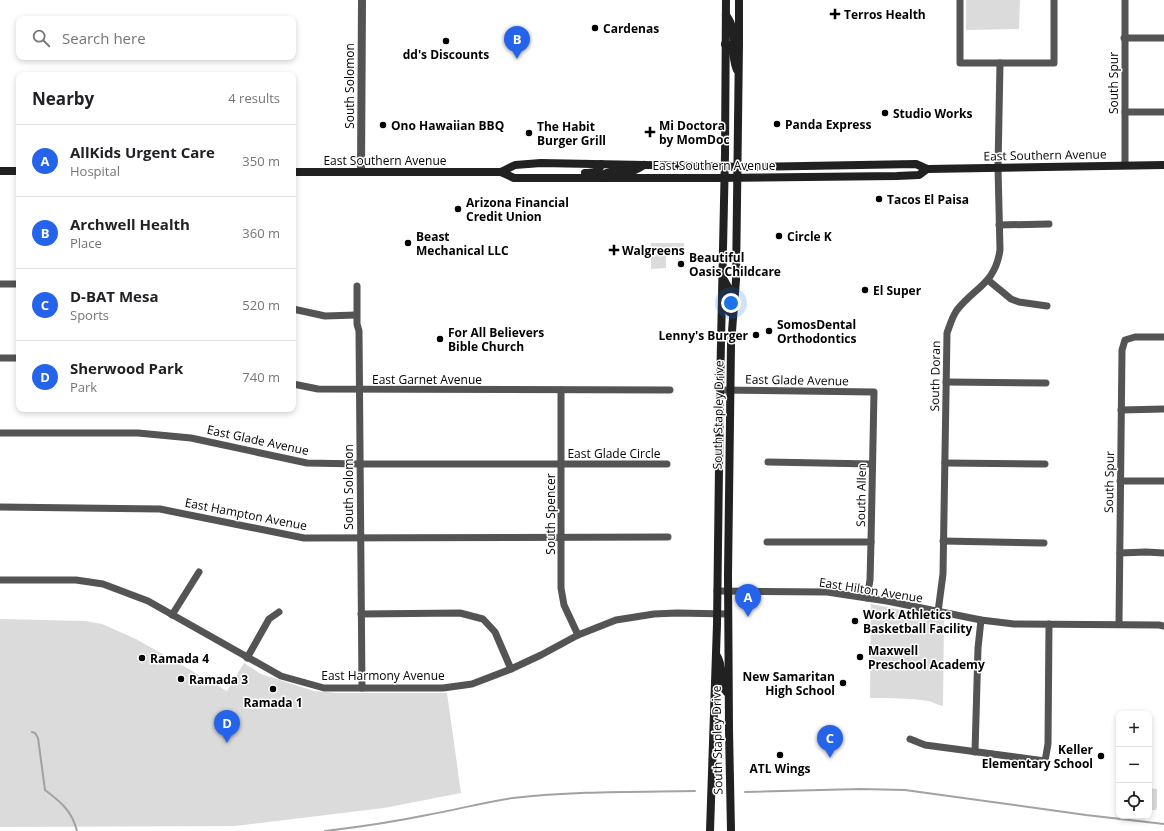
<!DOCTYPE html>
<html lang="en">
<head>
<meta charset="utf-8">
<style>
  body { margin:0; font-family:"Open Sans",sans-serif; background:#f2f2f2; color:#202124 }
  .controls { position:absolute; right:12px; bottom:12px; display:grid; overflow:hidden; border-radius:8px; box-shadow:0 2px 6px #0003 }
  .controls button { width:36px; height:36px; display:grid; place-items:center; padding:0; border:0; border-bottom:1px solid #e0e0e0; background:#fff; color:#202124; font:20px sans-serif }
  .you { position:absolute; left:731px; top:303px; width:14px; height:14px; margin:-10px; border:3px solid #fff; border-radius:50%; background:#1a73e8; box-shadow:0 0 0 6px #1a73e833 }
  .badge { display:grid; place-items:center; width:26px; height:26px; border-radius:50%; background:#2563eb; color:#fff; font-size:13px; font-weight:700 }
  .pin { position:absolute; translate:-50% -33px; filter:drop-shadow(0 1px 2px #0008) }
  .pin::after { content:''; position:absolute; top:21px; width:14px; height:12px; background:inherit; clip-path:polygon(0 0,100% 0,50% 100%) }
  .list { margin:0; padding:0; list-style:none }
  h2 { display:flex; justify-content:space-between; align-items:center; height:52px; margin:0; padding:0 16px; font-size:17px }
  h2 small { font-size:13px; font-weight:400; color:#757577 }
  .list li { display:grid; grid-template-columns:26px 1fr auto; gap:12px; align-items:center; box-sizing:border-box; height:72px; padding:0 16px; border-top:1px solid #e0e0e0 }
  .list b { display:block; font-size:15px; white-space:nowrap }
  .list p { margin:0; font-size:13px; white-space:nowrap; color:#757577 }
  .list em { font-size:13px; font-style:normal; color:#757577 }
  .icon { flex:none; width:22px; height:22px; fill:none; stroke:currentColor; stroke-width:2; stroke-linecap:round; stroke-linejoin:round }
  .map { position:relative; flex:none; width:1164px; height:831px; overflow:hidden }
  .search { position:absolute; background:#fff; box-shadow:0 2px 6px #0003; left:16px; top:16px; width:280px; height:44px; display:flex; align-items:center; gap:10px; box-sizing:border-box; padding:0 14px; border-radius:8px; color:#757577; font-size:15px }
  .panel { position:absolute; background:#fff; box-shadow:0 2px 6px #0003; left:16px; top:72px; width:280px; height:340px; border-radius:8px }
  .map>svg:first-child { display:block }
</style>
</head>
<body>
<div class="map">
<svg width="1164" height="831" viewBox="0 0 1164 831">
  <rect width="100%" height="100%" fill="#fff"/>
  <!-- green -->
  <g fill="#dbdbdb">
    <polygon points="966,0 1020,0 1019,29 966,30"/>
    <polygon points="651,243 684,243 684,254 666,255 666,268 651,269"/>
    <path d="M 871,604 L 944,618 L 943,706 C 937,705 933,702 928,701 C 909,698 889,698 870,698 Z"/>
    <polygon points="0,619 85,621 102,624 136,639 227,691 244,663 261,674 314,691 338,693 447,693 461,793 384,808 235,826 0,827"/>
    <polygon points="1149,788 1157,789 1157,807 1156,810 1149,810"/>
  </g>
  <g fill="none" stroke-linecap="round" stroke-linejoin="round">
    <!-- stream -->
    <g stroke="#a2a2a2" stroke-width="2">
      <path d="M 32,732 L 35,733 L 38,738 L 45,790 C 61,802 72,811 77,831"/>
      <polyline points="745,792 860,789 905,790 1086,815 1164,824"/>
      <path d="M 325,831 C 359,827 393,822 427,815 C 456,810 484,802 513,798 C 574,791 635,792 695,791"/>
    </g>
    <!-- minor -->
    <g stroke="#545454" stroke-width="7">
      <polyline points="960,0 960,63 1054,63 1054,0"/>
      <polyline points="1125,0 1125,165"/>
      <polyline points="1124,38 1164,38"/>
      <polyline points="1125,112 1164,112"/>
      <polyline points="999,225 1049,224"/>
      <polyline points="988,280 1011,299 1019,302 1047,306"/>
      <polyline points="0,284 19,284"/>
      <polyline points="357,286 357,324 359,331 362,688"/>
      <polyline points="293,309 325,316 356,315"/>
      <polyline points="0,358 19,358"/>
      <polyline points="946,382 1046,383"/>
      <polyline points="293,384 318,389 670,390"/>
      <polyline points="561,390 561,588 564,605 578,635"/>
      <polyline points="720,390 874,392 871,542 870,580 867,598"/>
      <polyline points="1121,410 1164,409"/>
      <polyline points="0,433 138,433 191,438 307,463 360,464 667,464"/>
      <polyline points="768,462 872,464"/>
      <polyline points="945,463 1045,464"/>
      <polyline points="1120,481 1164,481"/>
      <polyline points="0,507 160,509 304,538 668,537"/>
      <polyline points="943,541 1044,543"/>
      <polyline points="767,542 871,542"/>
      <polyline points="1120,553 1146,552 1164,553"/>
      <polyline points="0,580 76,580 103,584 148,601 281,676 324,688 443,688 472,684 511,669 541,655 578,635 616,620 654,614 677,613 728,614"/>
      <polyline points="717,591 827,592 887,601 981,620 1014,624 1159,625 1164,626"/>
      <path d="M 938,612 L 943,574 L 947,333 C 950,325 952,317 957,310 C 975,287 995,284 1000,250 L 998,167 L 1000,63"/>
      <polyline points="361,614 460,613 483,619 495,632 511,669"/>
      <polyline points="172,615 199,572"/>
      <polyline points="1119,624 1122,350 1125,340 1135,337 1164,337"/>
      <polyline points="247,658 269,619 279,612"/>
      <polyline points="910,739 925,745 1045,761 1048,744 1049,624"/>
      <polyline points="975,752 978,648 981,620"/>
    </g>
    <!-- tertiary -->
    <polyline stroke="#545454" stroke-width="8" points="361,172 362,0"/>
    <!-- secondary -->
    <g stroke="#212121" stroke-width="8">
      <path d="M 726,15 C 728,18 730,21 731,24 C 734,31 731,37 736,44 L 739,44"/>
      <path d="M 725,44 L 730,45 C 735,53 733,62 737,70"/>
      <polyline points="0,171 19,171"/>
      <polyline points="293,172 501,172 515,165 541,163 749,167 916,164 927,169 1164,165"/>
      <polyline points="501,172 514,178 715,178 897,176 919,175 927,169"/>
      <path d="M 585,173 C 593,172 599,174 601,164"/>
      <path d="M 601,177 C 608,168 623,173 632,171 C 636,170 641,167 644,165"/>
      <polyline points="724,280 729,289 729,312 732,313"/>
      <path d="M 717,656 C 725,668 718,686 728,693"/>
      <polyline points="710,831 717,624 720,390 725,155 726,0"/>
      <polyline points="731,831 729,730 728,575 731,344 736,280 739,44 739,0"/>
    </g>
  </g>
  <!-- markers -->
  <g fill="#000" stroke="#fff" stroke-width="1.5">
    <path d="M833 8h4v4h4v4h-4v4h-4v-4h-4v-4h4z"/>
    <circle cx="595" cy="28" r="4"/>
    <circle cx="446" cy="41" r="4"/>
    <circle cx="885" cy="113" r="4"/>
    <circle cx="777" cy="124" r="4"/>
    <circle cx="383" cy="125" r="4"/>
    <path d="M648 126h4v4h4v4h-4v4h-4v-4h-4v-4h4z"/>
    <circle cx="529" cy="133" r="4"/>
    <circle cx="879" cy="199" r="4"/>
    <circle cx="458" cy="209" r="4"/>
    <circle cx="779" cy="236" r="4"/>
    <circle cx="408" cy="243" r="4"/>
    <path d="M612 244h4v4h4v4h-4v4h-4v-4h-4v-4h4z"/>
    <circle cx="681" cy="264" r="4"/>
    <circle cx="865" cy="290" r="4"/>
    <circle cx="769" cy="331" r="4"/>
    <circle cx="756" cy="335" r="4"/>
    <circle cx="440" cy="339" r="4"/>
    <circle cx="855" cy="621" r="4"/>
    <circle cx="860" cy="657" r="4"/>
    <circle cx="142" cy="658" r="4"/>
    <circle cx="181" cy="679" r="4"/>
    <circle cx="843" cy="683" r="4"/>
    <circle cx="273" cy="689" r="4"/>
    <circle cx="780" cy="755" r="4"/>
    <circle cx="1101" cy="756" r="4"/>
  </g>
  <g text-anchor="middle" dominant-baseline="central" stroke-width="3" stroke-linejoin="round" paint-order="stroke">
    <!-- poi labels -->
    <g font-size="12" font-weight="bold" fill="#000" stroke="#fff" text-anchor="start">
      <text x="844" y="14">Terros Health</text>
      <text x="603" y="28">Cardenas</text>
      <text x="446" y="54" text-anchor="middle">dd's Discounts</text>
      <text x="893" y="113">Studio Works</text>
      <text x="785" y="124">Panda Express</text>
      <text x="391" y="125">Ono Hawaiian BBQ</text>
      <text x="659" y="125">Mi Doctora<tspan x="659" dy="14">by MomDoc</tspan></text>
      <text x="537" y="126">The Habit<tspan x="537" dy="14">Burger Grill</tspan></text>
      <text x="887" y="199">Tacos El Paisa</text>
      <text x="466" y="202">Arizona Financial<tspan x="466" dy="14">Credit Union</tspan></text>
      <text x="416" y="236">Beast<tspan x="416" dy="14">Mechanical LLC</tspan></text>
      <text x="787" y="236">Circle K</text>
      <text x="622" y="250">Walgreens</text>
      <text x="689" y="257">Beautiful<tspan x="689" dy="14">Oasis Childcare</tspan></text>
      <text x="873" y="290">El Super</text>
      <text x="777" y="324">SomosDental<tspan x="777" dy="14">Orthodontics</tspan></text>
      <text x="448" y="332">For All Believers<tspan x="448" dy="14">Bible Church</tspan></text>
      <text x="748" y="335" text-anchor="end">Lenny's Burger</text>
      <text x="863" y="614">Work Athletics<tspan x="863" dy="14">Basketball Facility</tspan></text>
      <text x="868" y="650">Maxwell<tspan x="868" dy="14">Preschool Academy</tspan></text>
      <text x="150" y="658">Ramada 4</text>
      <text x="835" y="676" text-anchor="end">New Samaritan<tspan x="835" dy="14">High School</tspan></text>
      <text x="189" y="679">Ramada 3</text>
      <text x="273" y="702" text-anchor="middle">Ramada 1</text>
      <text x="1093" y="749" text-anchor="end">Keller<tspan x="1093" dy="14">Elementary School</tspan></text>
      <text x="780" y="768" text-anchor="middle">ATL Wings</text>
    </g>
    <!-- street labels -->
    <g font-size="12" fill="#000" stroke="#fff">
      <text transform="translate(1113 83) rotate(-90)">South Spur</text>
      <text transform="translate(349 86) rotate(-90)">South Solomon</text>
      <text transform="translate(1045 155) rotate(-1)">East Southern Avenue</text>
      <text x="385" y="160">East Southern Avenue</text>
      <text x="714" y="165">East Southern Avenue</text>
      <text transform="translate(935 376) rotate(-89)">South Doran</text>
      <text x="427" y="379">East Garnet Avenue</text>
      <text transform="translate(797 380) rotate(1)">East Glade Avenue</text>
      <text transform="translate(718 415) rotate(-89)">South Stapley Drive</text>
      <text transform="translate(258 440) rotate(12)">East Glade Avenue</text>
      <text x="614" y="453">East Glade Circle</text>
      <text transform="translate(1109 482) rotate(-89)">South Spur</text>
      <text transform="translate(348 487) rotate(-90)">South Solomon</text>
      <text transform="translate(861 495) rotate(-89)">South Allen</text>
      <text transform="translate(246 514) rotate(11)">East Hampton Avenue</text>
      <text transform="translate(550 514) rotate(-90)">South Spencer</text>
      <text transform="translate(871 590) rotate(9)">East Hilton Avenue</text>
      <text x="383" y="675">East Harmony Avenue</text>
      <text transform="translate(717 740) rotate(-91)">South Stapley Drive</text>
    </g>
  </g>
</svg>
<div class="controls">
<button>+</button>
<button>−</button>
<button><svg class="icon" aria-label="locate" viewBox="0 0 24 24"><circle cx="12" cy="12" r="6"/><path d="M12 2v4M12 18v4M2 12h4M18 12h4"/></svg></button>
</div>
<div class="you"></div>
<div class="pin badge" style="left:748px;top:617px">A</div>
<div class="pin badge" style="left:517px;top:59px">B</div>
<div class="pin badge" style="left:830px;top:758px">C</div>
<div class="pin badge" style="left:227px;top:743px">D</div>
<div class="search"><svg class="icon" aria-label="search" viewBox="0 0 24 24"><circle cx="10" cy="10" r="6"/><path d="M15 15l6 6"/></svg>Search here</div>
<section class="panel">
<h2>Nearby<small>4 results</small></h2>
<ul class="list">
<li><span class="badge">A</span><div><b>AllKids Urgent Care</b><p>Hospital</p></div><em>350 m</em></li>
<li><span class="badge">B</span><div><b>Archwell Health</b><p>Place</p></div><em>360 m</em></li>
<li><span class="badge">C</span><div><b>D-BAT Mesa</b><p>Sports</p></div><em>520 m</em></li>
<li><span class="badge">D</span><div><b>Sherwood Park</b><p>Park</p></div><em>740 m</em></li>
</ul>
</section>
</div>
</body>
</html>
